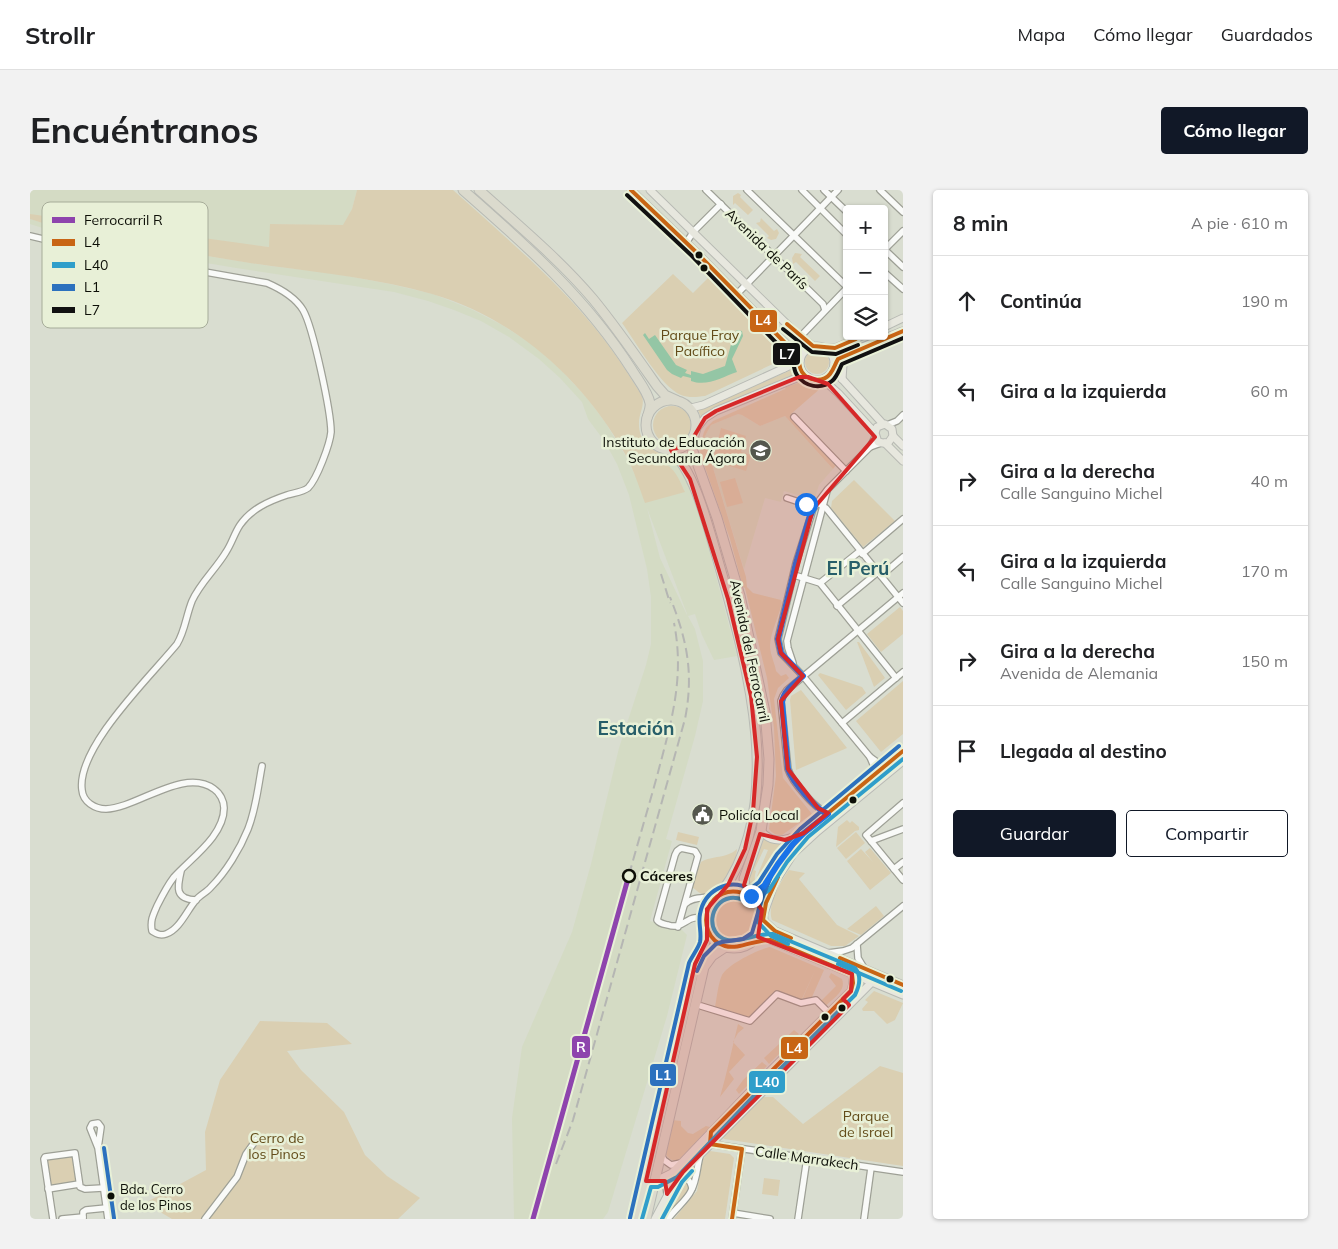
<!DOCTYPE html>
<html lang="es">
<head>
<meta charset="utf-8">
<style>
  body { margin:0; font-family:Mulish,sans-serif; background:#f2f2f2; color:#202124 }
  .controls { position:absolute; right:15px; top:15px; display:grid; overflow:hidden; border-radius:5px; box-shadow:0 1px 4px #0004 }
  .controls button { width:45px; height:45px; display:grid; place-items:center; padding:0; border:0; border-bottom:1px solid #e0e0e0; background:#fff; color:#202124; font:25px sans-serif }
  .stop { position:absolute; width:15px; height:15px; margin:-11px; border:4px solid #1a73e8; border-radius:50%; background:#fff }
  .stop.end { background:#1a73e8; border-color:#fff; box-shadow:0 1px 5px #0008 }
  .list { margin:0; padding:0; list-style:none }
  h2 { display:flex; justify-content:space-between; align-items:center; height:65px; margin:0; padding:0 20px; font-size:21px }
  h2 small { font-size:16px; font-weight:400; color:#757577 }
  .list li { display:grid; grid-template-columns:32px 1fr auto; gap:15px; align-items:center; box-sizing:border-box; height:90px; padding:0 20px; border-top:1px solid #e0e0e0 }
  .list b { display:block; font-size:19px; white-space:nowrap }
  .list p { margin:0; font-size:16px; white-space:nowrap; color:#757577 }
  .list em { font-size:16px; font-style:normal; color:#757577 }
  .actions { display:flex; gap:10px; padding:15px 20px }
  .actions a { flex:1; padding:11px 0; border:1px solid #111827; border-radius:5px; text-align:center; font-size:18px; color:#111827 }
  .actions .main { background:#111827; color:#fff }
  .icon { flex:none; width:28px; height:28px; fill:none; stroke:currentColor; stroke-width:2; stroke-linecap:round; stroke-linejoin:round }
  .map { position:relative; flex:none; width:873px; height:1029px; overflow:hidden; border-radius:5px }
  header { display:flex; align-items:center; gap:30px; box-sizing:border-box; height:70px; padding:0 25px; background:#fff; border-bottom:1px solid #e0e0e0 }
  header strong { font-size:24px }
  nav { display:flex; gap:28px; margin-inline-start:auto; font-size:18px }
  .intro { display:flex; align-items:center; justify-content:space-between; box-sizing:border-box; height:120px; padding:0 30px }
  h1 { margin:0; font-size:35px }
  .button { padding:12px 22px; border-radius:5px; background:#111827; color:#fff; font-size:18px; font-weight:700 }
  main { display:flex; gap:30px; padding:0 30px }
  aside { flex:1; background:#fff; border-radius:5px; box-shadow:0 1px 4px #0004 }
  .map>svg:first-child { display:block }
</style>
</head>
<body>
<header>
<strong>Strollr</strong>
<nav><a>Mapa</a><a>Cómo llegar</a><a>Guardados</a></nav>
</header>
<div class="intro"><h1>Encuéntranos</h1><a class="button">Cómo llegar</a></div>
<main>
<div class="map">
<svg width="873" height="1029" viewBox="0 0 873 1029">
  <rect width="100%" height="100%" fill="#d9ddd0"/>
  <!-- built -->
  <g fill="#d4dbc4" fill-rule="evenodd">
    <polygon points="0,0 327,0 322,19 313,36 240,34 240,57 204,53 113,38 2,25 0,24"/>
    <path d="M 0,29 L 49,43 L 107,55 L 240,76 L 301,83 L 360,94 L 403,104 L 441,119 L 472,135 L 503,155 L 529,178 L 557,208 L 575,232 L 595,265 L 605,285 L 616,281 L 642,267 L 647,272 L 653,283 L 672,333 L 707,466 L 684,470 L 672,445 L 665,424 L 658,426 L 665,439 L 673,471 L 673,511 L 665,546 L 636,649 L 642,651 L 620,731 L 645,739 L 649,737 L 657,745 L 637,826 L 578,1022 L 573,1029 L 484,1029 L 482,928 L 492,857 L 542,742 L 561,674 L 589,558 L 616,475 L 621,454 L 621,407 L 617,379 L 599,305 L 587,274 L 575,252 L 558,229 L 552,212 L 530,188 L 509,169 L 479,147 L 451,131 L 424,120 L 398,111 L 364,102 L 206,78 L 88,58 L 50,50 L 0,34 ZM 617,318 L 657,424 L 657,425 L 630,368 Z"/>
    <polygon points="708,224 712,225 730,236 755,226 803,279 789,295 784,310 754,301 751,312 735,308 714,379 674,248 681,235"/>
  </g>
  <!-- green -->
  <g fill="#dacfb2">
    <path d="M 327,0 L 423,0 C 488,59 556,114 602,190 C 605,195 609,201 612,206 C 615,215 609,224 609,232 C 608,254 624,262 642,267 L 631,273 C 645,276 649,290 655,302 L 615,313 C 609,297 604,280 595,264 C 554,190 485,128 402,104 C 349,89 295,83 241,76 C 204,71 166,64 129,58 C 86,51 42,43 0,29 L 0,24 L 239,57 L 240,34 L 313,35 L 322,19 Z"/>
    <polygon points="708,3 711,5 710,7 723,20 718,25 705,13 703,15 703,6"/>
    <polygon points="731,28 744,41 747,39 749,43 746,49 741,50 737,48 739,46 726,33 730,32"/>
    <polygon points="765,63 772,64 770,67 790,86 785,91 766,72 763,74 762,68"/>
    <path d="M 643,84 L 663,103 L 680,86 L 752,157 C 754,164 753,167 747,172 L 675,206 C 666,207 659,208 651,205 C 630,196 606,152 592,133 Z"/>
    <circle cx="787" cy="172" r="12"/>
    <polygon points="766,178 768,183 671,227 668,220"/>
    <path d="M 771,192 L 792,197 L 761,224 L 761,226 L 807,274 L 803,279 L 755,226 L 730,236 L 712,225 L 708,224 L 681,235 L 674,248 L 716,387 L 717,397 L 723,403 L 751,410 L 752,413 C 749,426 741,441 740,455 C 740,465 745,473 746,481 L 751,486 L 756,484 L 759,488 L 748,498 L 744,509 L 753,588 L 782,624 L 752,645 C 746,645 743,644 739,639 L 746,586 L 744,538 L 737,488 L 715,398 L 713,397 L 700,349 L 670,263 L 671,252 L 674,242 L 676,238 L 683,231 L 755,199 L 756,197 Z"/>
    <circle cx="642" cy="235" r="19"/>
    <polygon points="691,238 716,246 711,262 721,265 716,281 683,271"/>
    <polygon points="705,288 713,313 697,317 690,292"/>
    <polygon points="824,290 865,331 833,357 801,318 802,311"/>
    <polygon points="870,417 873,421 873,444 851,462 837,444"/>
    <polygon points="827,452 829,452 855,488 844,497"/>
    <polygon points="790,483 832,497 836,503 816,520 788,485"/>
    <polygon points="873,491 873,544 851,562 826,531"/>
    <polygon points="771,500 817,558 766,580 760,510 761,506"/>
    <polygon points="817,630 820,633 822,631 829,637 829,640 825,641 806,657 808,637"/>
    <polygon points="648,642 669,647 667,655 646,650"/>
    <polygon points="826,642 835,653 816,669 807,658"/>
    <path d="M 734,649 L 743,653 L 754,653 L 755,655 L 730,689 L 727,686 L 738,660 L 734,659 L 724,680 L 726,681 C 724,688 724,691 729,697 L 723,699 L 718,697 L 718,686 Z"/>
    <polygon points="840,658 861,683 840,700 817,671 831,659 843,672 835,662"/>
    <path d="M 707,659 C 707,672 691,705 673,704 C 668,703 668,701 663,698 L 663,691 L 671,672 C 683,665 696,669 707,659 Z"/>
    <path d="M 759,680 L 775,683 L 769,689 L 807,735 L 829,746 L 815,756 L 801,756 L 742,730 C 737,715 750,692 759,680 Z"/>
    <circle cx="704" cy="729" r="23"/>
    <polygon points="846,716 854,726 831,745 817,739"/>
    <path d="M 740,757 L 794,780 L 782,807 L 771,812 L 786,778 L 771,811 L 746,803 L 720,828 L 685,817 C 687,807 688,794 692,785 C 698,774 729,759 740,757 Z"/>
    <path d="M 801,783 L 812,789 C 817,802 800,810 795,817 L 790,812 L 806,796 L 799,787 Z"/>
    <polygon points="844,801 873,813 865,830 857,834 844,821 833,821 832,819 838,812 835,810"/>
    <polygon points="230,831 297,833 322,854 257,861 271,880 314,922 335,965 357,986 390,1008 368,1029 142,1029 115,1013 176,980 175,942 190,890"/>
    <path d="M 708,834 L 714,838 L 708,843 L 703,852 L 715,865 L 699,882 L 704,889 L 690,907 C 697,883 702,858 708,834 Z"/>
    <polygon points="764,840 769,844 739,874 734,868"/>
    <polygon points="732,872 737,876 709,904 706,900 713,890"/>
    <polygon points="850,876 873,883 873,976 694,949 692,946 732,907 743,907 773,934"/>
    <path d="M 642,930 L 651,931 L 651,936 L 658,943 L 663,944 L 676,936 L 680,937 L 648,971 C 641,971 638,968 634,962 Z"/>
    <polygon points="680,961 700,964 704,968 695,1029 644,1029 667,1001 673,969"/>
    <polygon points="45,963 49,994 18,999 14,966"/>
    <polygon points="734,988 750,990 748,1006 732,1004"/>
    <polygon points="650,990 655,990 659,996 658,1000 635,1029 628,1029"/>
  </g>
  <!-- water -->
  <path fill="#94c6a5" d="M 707,140 L 712,141 L 713,146 L 702,169 L 707,182 C 692,187 677,197 661,191 L 661,188 L 653,186 L 651,188 L 642,184 L 637,180 L 613,145 L 615,143 L 619,149 L 625,145 L 646,175 L 657,180 L 655,183 L 661,185 L 661,181 L 673,184 L 695,176 L 704,144 Z"/>
  <g fill="none" stroke-linecap="round" stroke-linejoin="round">
    <defs>
      <g id="minor">
        <polyline points="676,0 793,114 795,120"/>
        <polyline points="717,0 817,97"/>
        <polyline points="772,0 817,45"/>
        <polyline points="794,0 817,22"/>
        <polyline points="850,0 873,22"/>
        <path d="M 0,46 L 85,66 L 237,93 C 251,99 265,107 273,120 C 283,137 301,222 301,242 C 300,254 287,289 278,298 C 273,302 263,303 257,305 C 239,311 221,319 210,335 C 204,344 202,353 196,362 C 186,379 170,393 162,411 C 156,426 155,441 147,454 C 121,486 46,558 52,600 C 53,612 65,619 76,619 C 107,618 154,577 184,599 C 190,603 194,611 194,618 C 194,646 161,668 144,687 C 137,696 132,706 127,716 C 123,725 120,731 122,741 C 127,744 130,746 136,744 C 150,739 157,720 166,710 C 170,705 177,702 181,697 C 196,682 210,659 218,639 C 226,619 228,597 232,576"/>
        <polyline points="656,53 664,41 691,14"/>
        <polyline points="854,59 873,77"/>
        <polyline points="854,60 873,41"/>
        <polyline points="854,82 873,99"/>
        <polyline points="707,104 808,0"/>
        <polyline points="770,147 817,98"/>
        <polyline points="764,227 816,281"/>
        <polyline points="857,235 867,231 873,225"/>
        <polyline points="845,247 840,257 851,253"/>
        <polyline points="840,257 798,299 783,319 766,373 748,449 751,463 773,486 840,567 847,572 858,573"/>
        <polyline points="757,308 784,317"/>
        <polyline points="791,315 796,318 873,413"/>
        <polyline points="832,364 873,329"/>
        <polyline points="764,385 790,393 866,488"/>
        <polyline points="851,386 873,367"/>
        <polyline points="790,393 830,361"/>
        <polyline points="807,416 848,382"/>
        <polyline points="763,473 758,458 757,451 797,301"/>
        <polyline points="812,533 873,482"/>
        <polyline points="840,567 845,579 844,585"/>
        <polyline points="873,613 836,645 873,690"/>
        <path d="M 798,623 C 786,620 762,592 758,579 L 751,511 L 753,506 L 757,500 L 873,403"/>
        <polyline points="841,651 873,639"/>
        <polyline points="864,679 873,672"/>
        <path d="M 151,681 C 147,698 145,709 166,710"/>
        <path d="M 655,714 C 663,706 676,709 687,705"/>
        <path d="M 648,737 L 668,666 L 665,661 L 651,658 L 647,661 L 645,665 L 627,730 C 630,734 633,734 638,735 C 655,741 658,720 676,731"/>
        <polyline points="827,754 828,768 834,778"/>
        <polyline points="798,763 813,761 822,758 873,716"/>
        <polyline points="671,816 720,831 747,804 771,813 786,810 799,823"/>
        <polyline points="668,956 680,954 873,982"/>
        <polyline points="68,958 71,937 68,933 62,934 60,938 68,958 78,1029"/>
        <polyline points="631,965 634,970 641,975 651,973"/>
        <path d="M 647,988 C 656,986 660,989 662,998"/>
        <polyline points="630,989 636,995 637,1004"/>
        <polyline points="18,999 49,994"/>
        <polyline points="703,1023 740,1029"/>
        <polyline points="23,1029 14,969 15,967 45,963 50,997 55,999 73,998"/>
        <polyline points="32,1029 53,1027"/>
        <polyline points="53,1029 53,1022 56,1020 76,1018"/>
        <polyline points="175,1029 207,987 216,964 226,950"/>
        <path d="M 638,1029 C 644,1020 657,1010 661,1001 C 667,990 667,977 670,966"/>
        <polyline points="702,1029 712,959"/>
        <polyline points="768,1029 777,968"/>
        <polyline points="834,1029 841,978"/>
      </g>
      <g id="major">
        <polyline points="601,0 666,62 770,168"/>
        <polyline points="620,0 770,147 783,156"/>
        <polyline points="854,137 873,128"/>
        <circle cx="787" cy="173" r="17"/>
        <polyline points="795,158 805,158 832,146"/>
        <path d="M 804,174 C 815,161 856,148 873,141"/>
        <polyline points="754,178 761,168 761,158"/>
        <polyline points="803,179 853,234"/>
        <polyline points="812,189 813,175 819,164"/>
        <polyline points="789,190 798,194 808,203 845,243 848,252 853,253 858,253 863,246 862,239 855,234 847,237 845,243"/>
        <polyline points="661,218 673,215 770,171"/>
        <polyline points="666,239 675,228 686,221 769,187 778,187"/>
        <polyline points="863,246 873,256"/>
        <polyline points="855,253 873,271"/>
        <path d="M 731,641 C 743,655 756,650 771,644"/>
        <polyline points="721,706 734,696 752,668 774,643 873,561"/>
        <polyline points="733,726 745,692 763,664 788,641 873,571"/>
        <polyline points="733,730 745,741 873,795"/>
        <polyline points="720,753 733,748 741,750 873,805"/>
        <polyline points="626,991 642,983 730,891 821,801 823,793 822,784"/>
        <polyline points="625,1029 647,988 842,792"/>
      </g>
      <g id="highway">
        <path d="M 433,0 C 497,56 556,108 602,180 C 608,190 618,202 620,213 C 621,218 618,224 617,228"/>
        <path d="M 449,0 C 488,35 529,69 563,109 C 586,137 606,166 627,196 L 635,205 L 646,210"/>
        <circle cx="641" cy="235" r="25"/>
        <polyline points="660,253 687,328 710,406 735,522 739,569 738,595 731,641 714,689 716,702"/>
        <path d="M 641,260 C 665,282 678,337 687,367 C 715,467 759,610 692,702"/>
        <circle cx="704" cy="729" r="29"/>
        <path d="M 606,1029 L 662,788 C 667,768 676,759 677,739"/>
        <polyline points="616,1029 674,777 682,766 697,756"/>
      </g>
    </defs>
    <!-- minor casing -->
    <use href="#minor" stroke="#9ea096" stroke-width="8"/>
    <!-- major casing -->
    <use href="#major" stroke="#b8bab4" stroke-width="9"/>
    <!-- highway casing -->
    <use href="#highway" stroke="#b8bab4" stroke-width="11"/>
    <!-- minor -->
    <use href="#minor" stroke="#f9faf8" stroke-width="5.5"/>
    <!-- major -->
    <use href="#major" stroke="#e7e7de" stroke-width="7"/>
    <!-- highway -->
    <use href="#highway" stroke="#dbdacd" stroke-width="9"/>
    <!-- rail -->
    <g stroke="#b5b6b3" stroke-width="2" stroke-dasharray="10 5" stroke-linecap="butt">
      <polyline points="631,384 640,413"/>
      <path d="M 599,685 C 608,652 618,619 627,586 C 641,533 655,488 644,433"/>
      <path d="M 526,974 L 543,930 L 655,529 C 664,483 657,450 640,407"/>
    </g>
    <defs>
      <g id="bus-1">
        <path d="M 601,0 L 666,62 L 765,163 C 770,169 768,176 772,182 C 778,191 793,193 800,184 C 804,179 805,174 808,169 L 873,141"/>
        <polyline points="757,134 783,156 805,158 826,149"/>
        <polyline points="748,687 736,713 733,730 745,741 761,748"/>
        <polyline points="810,768 873,795"/>
        <path d="M 680,954 L 681,942 L 821,801 L 823,793 L 822,784 L 741,750 C 726,749 709,760 695,756 C 661,746 675,685 721,706 L 734,696 L 752,668 L 774,643 L 873,561"/>
        <polyline points="680,954 712,959 702,1029"/>
      </g>
      <g id="bus-2">
        <polyline points="742,684 730,711 727,731 741,746 758,754"/>
        <polyline points="808,774 871,801"/>
        <path d="M 612,1029 L 621,997 L 628,997 L 647,987 L 734,895 L 825,805 C 829,797 832,786 825,778 L 743,744 C 728,743 708,753 697,750 C 675,744 679,712 700,708 C 708,706 714,711 722,712 L 739,700 L 757,672 L 778,647 L 873,569"/>
        <polyline points="632,1029 652,992 662,981"/>
      </g>
      <g id="bus-3">
        <polyline points="667,781 674,766 686,754 692,752 713,749 722,743 732,709 741,686"/>
        <polyline points="74,958 84,1028"/>
        <path d="M 600,1028 L 659,773 C 662,766 668,759 670,752 C 672,743 668,733 670,724 C 674,701 698,687 720,699 L 729,692 L 747,664 L 770,639 L 869,556"/>
      </g>
      <g id="bus-4">
        <path d="M 597,5 L 662,66 L 760,167 C 765,173 763,180 767,185 C 775,197 791,200 802,191 C 807,187 809,180 812,174 L 873,148"/>
        <polyline points="753,139 782,162 806,164 828,155"/>
      </g>
    </defs>
    <!-- bus-1 casing -->
    <use href="#bus-1" stroke="#e8f0d7" stroke-width="8"/>
    <!-- bus-2 casing -->
    <use href="#bus-2" stroke="#e8f0d7" stroke-width="8"/>
    <!-- bus-3 casing -->
    <use href="#bus-3" stroke="#e8f0d7" stroke-width="8"/>
    <!-- bus-4 casing -->
    <use href="#bus-4" stroke="#e8f0d7" stroke-width="8"/>
    <!-- bus-1 -->
    <use href="#bus-1" stroke="#c86514" stroke-width="4"/>
    <!-- bus-2 -->
    <use href="#bus-2" stroke="#2f9eca" stroke-width="4"/>
    <!-- bus-3 -->
    <use href="#bus-3" stroke="#2c71be" stroke-width="4"/>
    <!-- bus-4 -->
    <use href="#bus-4" stroke="#111" stroke-width="4"/>
    <defs>
      <polyline id="rail-1" points="503,1029 599,685"/>
    </defs>
    <!-- rail-1 casing -->
    <use href="#rail-1" stroke="#e8f0d7" stroke-width="9"/>
    <!-- rail-1 -->
    <use href="#rail-1" stroke="#8e44ad" stroke-width="5"/>
  </g>
  <g fill="none" stroke-linecap="round" stroke-linejoin="round">
    <!-- route -->
    <path stroke="#1a73e8" stroke-width="6" d="M 721,706 L 734,696 L 748,674 L 763,654 L 774,643 L 798,624 C 786,620 762,591 758,579 L 752,512 C 754,500 765,493 773,486 L 751,463 L 748,449 L 766,373 L 779,329 L 784,317 L 776,314"/>
  </g>
  <!-- marked area -->
  <path fill="#d62828" fill-opacity="0.2" stroke="#d62828" stroke-width="4" stroke-linejoin="round" d="M 769,187 L 778,187 L 798,194 L 845,247 L 783,319 L 748,449 L 751,463 L 773,486 L 751,511 L 758,579 L 788,618 L 798,623 L 774,643 L 755,650 L 730,644 L 714,695 L 732,720 L 728,747 L 822,784 L 821,801 L 813,809 L 819,815 L 653,982 L 637,1004 L 635,991 L 616,991 L 665,774 L 677,750 L 677,719 L 698,695 L 715,659 L 723,622 L 727,567 L 721,506 L 698,409 L 660,289 L 641,260 L 660,253 L 675,228 L 686,221 Z"/>
  <!-- icons -->
  <defs>
    <symbol id="school-disc" viewBox="-11 -11 22 22"><circle r="9.5" fill="#54574d" stroke="#e8f0d7"/><path d="M0-5L7-2L0 1L-7-2ZM-4 1L0 2.5L4 1V4Q0 6-4 4Z" fill="#fff"/></symbol>
    <symbol id="civic-disc" viewBox="-11 -11 22 22"><circle r="9.5" fill="#54574d" stroke="#e8f0d7"/><path d="M-.6-6.5H3V-4.5H.6V-3L4-1V1h2V6H-6V1h2V-1L-.6-3ZM-1.2 2.5V6h2.4V2.5Z" fill="#fff"/></symbol>
  </defs>
  <g fill-rule="evenodd">
    <use href="#school-disc" x="718" y="248" width="25" height="25"/>
    <use href="#civic-disc" x="660" y="612" width="25" height="25"/>
  </g>
  <!-- markers -->
  <g fill="#0d0f07" stroke="#e8f0d7" stroke-width="2">
    <circle cx="669" cy="65" r="4.5"/>
    <circle cx="674" cy="78" r="4.5"/>
    <circle cx="823" cy="610" r="4.5"/>
    <circle cx="860" cy="789" r="4.5"/>
    <circle cx="812" cy="818" r="4.5"/>
    <circle cx="795" cy="827" r="4.5"/>
    <circle cx="81" cy="1006" r="4.5"/>
  </g>
  <circle fill="#e8f0d7" stroke="#0d0f07" stroke-width="2.5" cx="599" cy="686" r="6"/>
  <g text-anchor="middle" dominant-baseline="central" stroke-width="5" stroke-linejoin="round" paint-order="stroke">
    <!-- bus labels -->
    <g font-size="13" fill="#0d0f07" stroke="#e8f0d7" text-anchor="start">
      <text x="90" y="999">Bda. Cerro<tspan x="90" dy="16">de los Pinos</tspan></text>
    </g>
    <!-- street labels -->
    <g font-size="14" fill="#0d0f07" stroke="#e8f0d7">
      <text transform="translate(737 59) rotate(44)">Avenida de París</text>
      <text transform="translate(720 461) rotate(78)">Avenida del Ferrocarril</text>
      <text transform="translate(777 968) rotate(8)">Calle Marrakech</text>
    </g>
    <!-- park labels -->
    <g font-size="14" fill="#634c19" stroke="#e8f0d7">
      <text x="670" y="145">Parque Fray<tspan x="670" dy="16">Pacífico</tspan></text>
      <text x="836" y="926">Parque<tspan x="836" dy="16">de Israel</tspan></text>
      <text x="247" y="948">Cerro de<tspan x="247" dy="16">los Pinos</tspan></text>
    </g>
    <!-- poi labels -->
    <g font-size="14" fill="#0d0f07" stroke="#e8f0d7" text-anchor="end">
      <text x="715" y="252">Instituto de Educación<tspan x="715" dy="16">Secundaria Ágora</tspan></text>
      <text x="689" y="625" text-anchor="start">Policía Local</text>
    </g>
    <!-- stop labels -->
    <g font-size="14" font-weight="bold" fill="#0d0f07" stroke="#e8f0d7" text-anchor="start">
      <text x="610" y="686">Cáceres</text>
    </g>
    <!-- district labels -->
    <g font-size="19" font-weight="bold" fill="#275e69" stroke="#e8f0d7">
      <text x="828" y="378">El Perú</text>
      <text x="606" y="538">Estación</text>
    </g>
  </g>
  <!-- legend -->
  <rect x="12" y="12" width="166" height="126" rx="8" fill="#e8f0d7" stroke="#a6ac99" stroke-width="1"/>
  <rect x="22" y="27" width="23" height="6" fill="#8e44ad"/>
  <rect x="22" y="49" width="23" height="7" fill="#c86514"/>
  <rect x="22" y="72" width="23" height="6" fill="#2f9eca"/>
  <rect x="22" y="94" width="23" height="7" fill="#2c71be"/>
  <rect x="22" y="117" width="23" height="6" fill="#111"/>
  <g font-size="14" fill="#0d0f07">
    <text x="54" y="35">Ferrocarril R</text>
    <text x="54" y="57">L4</text>
    <text x="54" y="80">L40</text>
    <text x="54" y="102">L1</text>
    <text x="54" y="125">L7</text>
  </g>
  <g stroke="#e8f0d7" stroke-width="2">
    <rect x="719" y="119" width="29" height="24" rx="5" fill="#c86514"/>
    <rect x="742" y="152" width="29" height="24" rx="5" fill="#111"/>
    <rect x="541" y="845" width="20" height="24" rx="5" fill="#8e44ad"/>
    <rect x="750" y="846" width="29" height="24" rx="5" fill="#c86514"/>
    <rect x="619" y="873" width="28" height="24" rx="5" fill="#2c71be"/>
    <rect x="718" y="880" width="38" height="24" rx="5" fill="#2f9eca"/>
  </g>
  <g font-size="14" text-anchor="middle" font-weight="bold" fill="#fff">
    <text x="733" y="135">L4</text>
    <text x="757" y="169">L7</text>
    <text x="551" y="862">R</text>
    <text x="764" y="863">L4</text>
    <text x="633" y="890">L1</text>
    <text x="737" y="897">L40</text>
  </g>
</svg>
<div class="controls">
<button>+</button>
<button>−</button>
<button><svg class="icon" aria-label="layers" viewBox="0 0 24 24"><path d="M12 4l9 5-9 5-9-5zM3 14l9 5 9-5"/></svg></button>
</div>
<div class="stop" style="left:776px;top:314px"></div>
<div class="stop end" style="left:721px;top:706px"></div>
</div>
<aside>
<h2>8 min<small>A pie · 610 m</small></h2>
<ul class="list">
<li><svg class="icon" aria-label="ahead" viewBox="0 0 24 24"><path d="M12 20V5M6 11l6-6 6 6"/></svg><div><b>Continúa</b></div><em>190 m</em></li>
<li><svg class="icon" aria-label="left" viewBox="0 0 24 24"><path d="M17 20v-9H6M10 6l-5 5 5 5"/></svg><div><b>Gira a la izquierda</b></div><em>60 m</em></li>
<li><svg class="icon" aria-label="right" viewBox="0 0 24 24"><path d="M7 20v-9h11M14 6l5 5-5 5"/></svg><div><b>Gira a la derecha</b><p>Calle Sanguino Michel</p></div><em>40 m</em></li>
<li><svg class="icon" aria-label="left" viewBox="0 0 24 24"><path d="M17 20v-9H6M10 6l-5 5 5 5"/></svg><div><b>Gira a la izquierda</b><p>Calle Sanguino Michel</p></div><em>170 m</em></li>
<li><svg class="icon" aria-label="right" viewBox="0 0 24 24"><path d="M7 20v-9h11M14 6l5 5-5 5"/></svg><div><b>Gira a la derecha</b><p>Avenida de Alemania</p></div><em>150 m</em></li>
<li><svg class="icon" aria-label="arrive" viewBox="0 0 24 24"><path d="M6 21V4h12l-3 4 3 4H6"/></svg><div><b>Llegada al destino</b></div></li>
</ul>
<div class="actions"><a class="main">Guardar</a><a>Compartir</a></div>
</aside>
</main>
</body>
</html>
